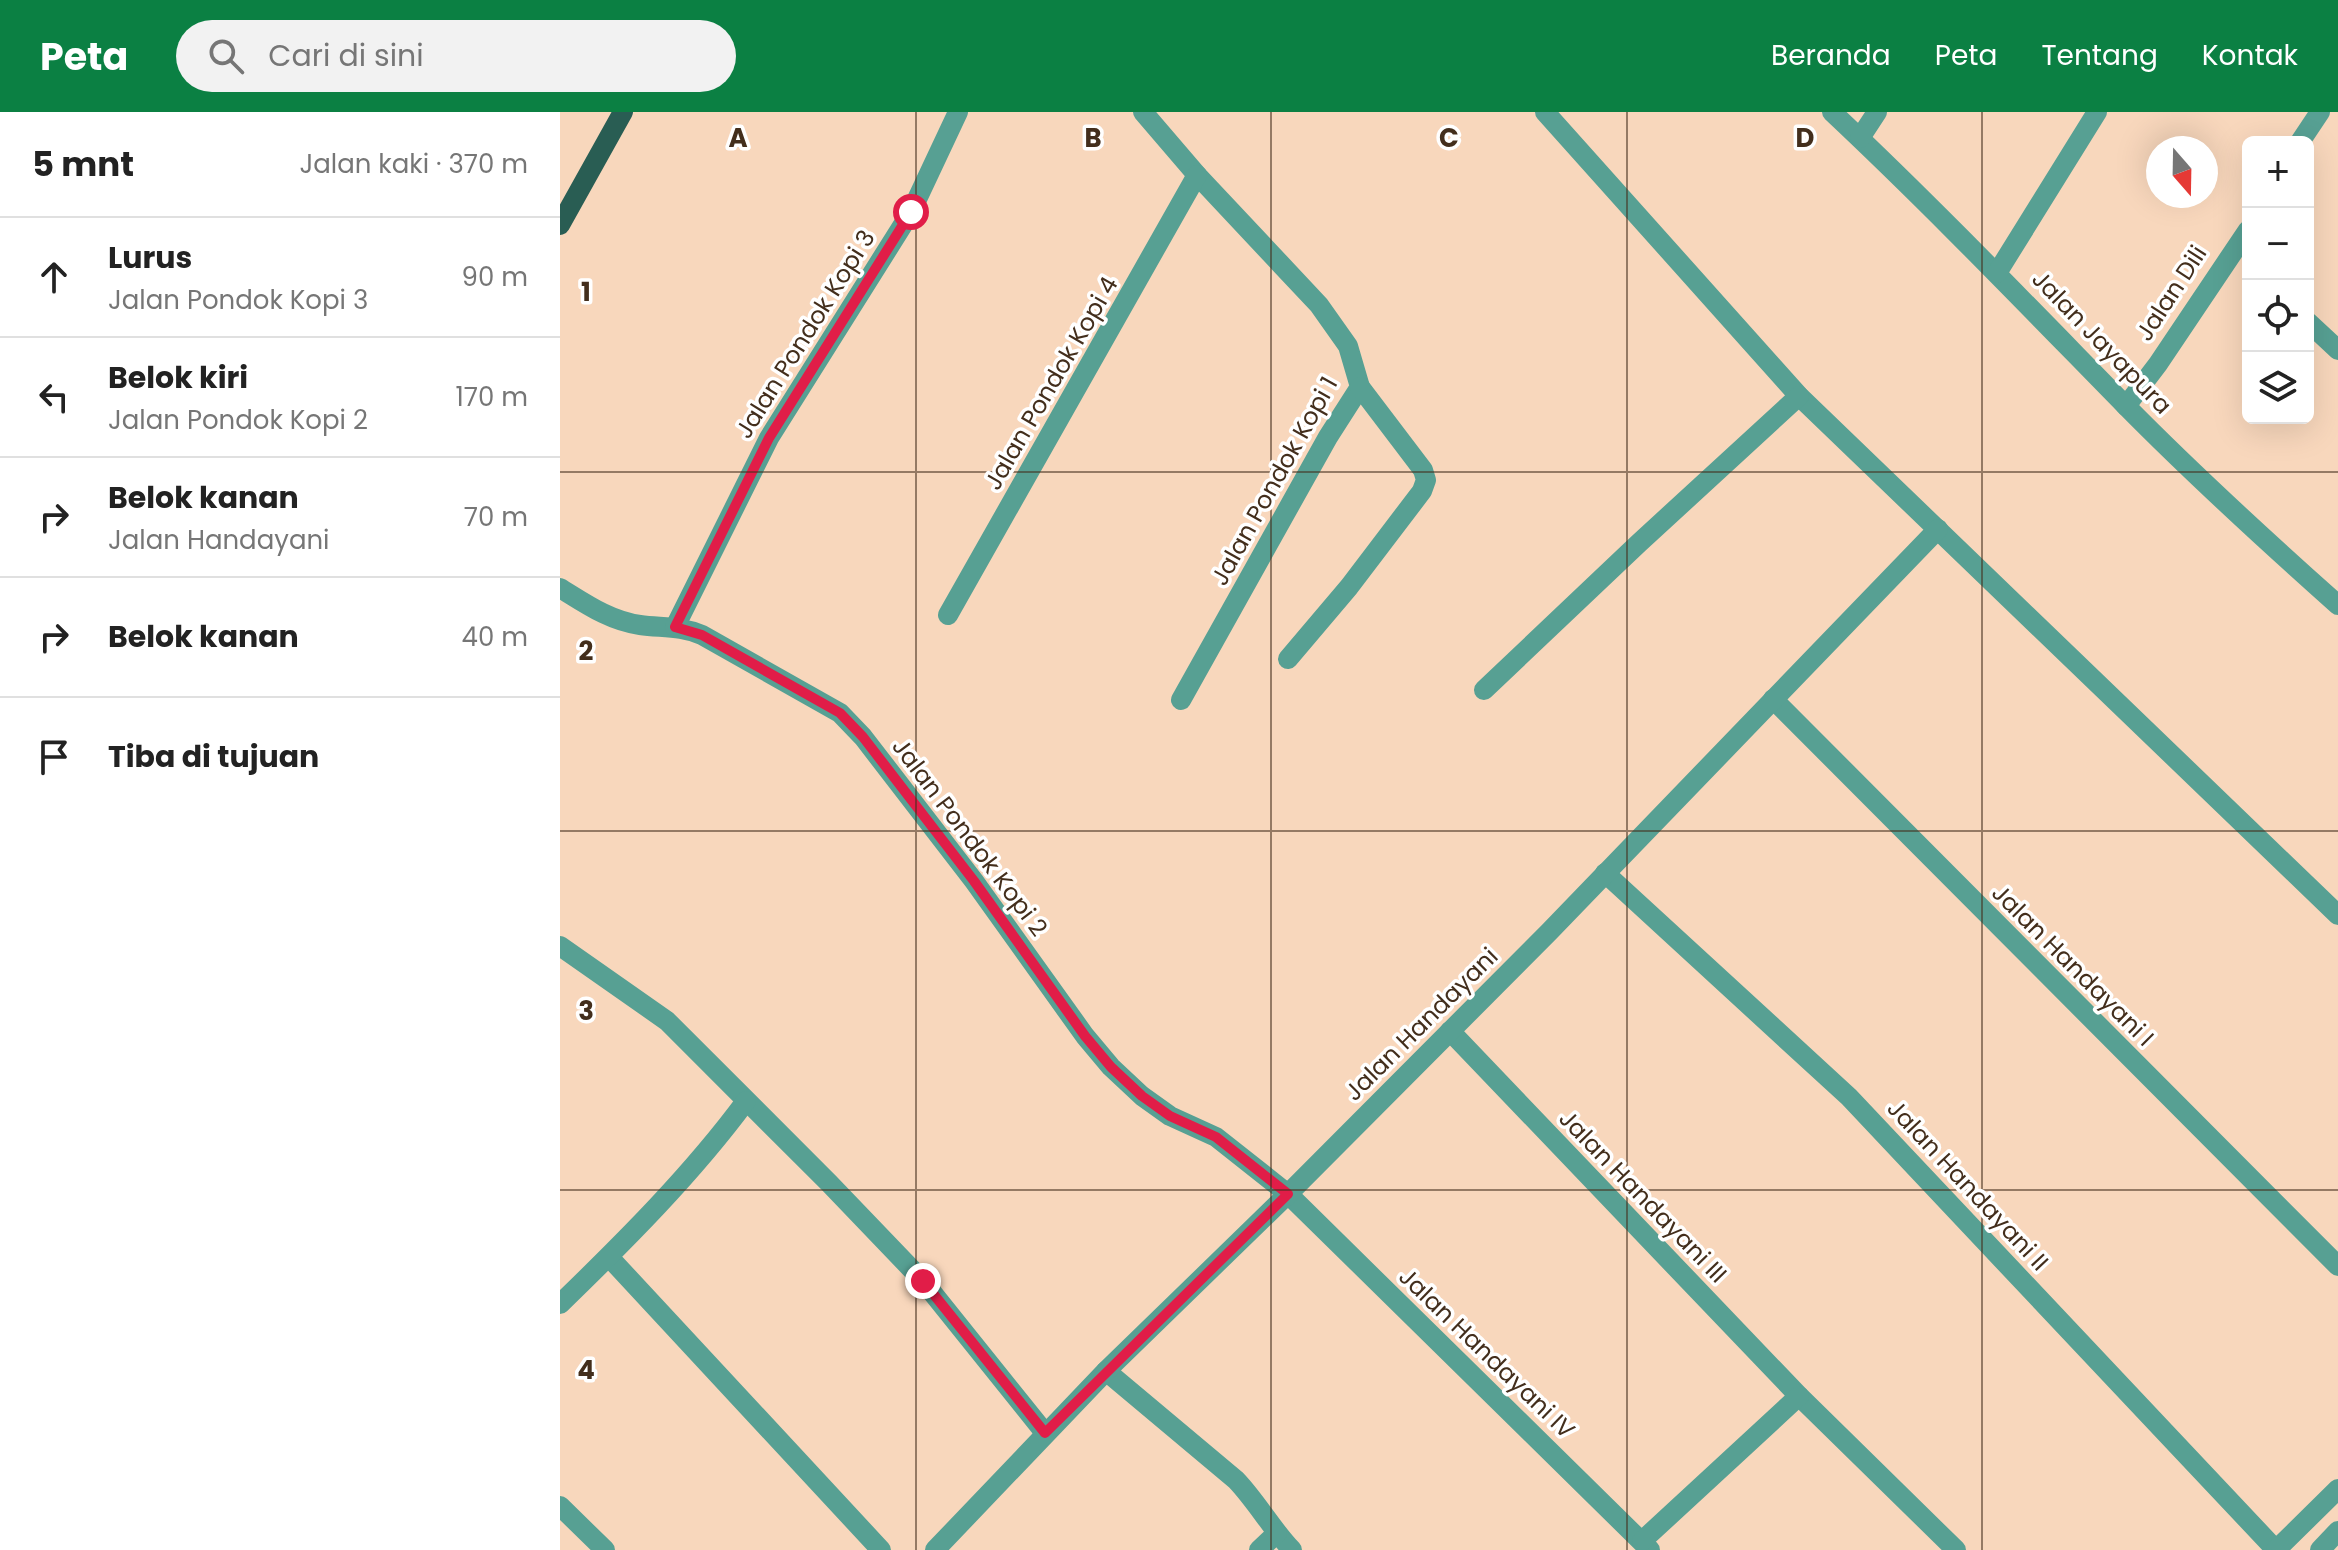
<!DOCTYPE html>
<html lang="id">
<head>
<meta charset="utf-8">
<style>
  body { margin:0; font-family:Poppins,sans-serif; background:#f2f2f2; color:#222 }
  .controls { position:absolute; right:24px; top:24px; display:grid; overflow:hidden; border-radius:12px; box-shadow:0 8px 32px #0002 }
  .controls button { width:72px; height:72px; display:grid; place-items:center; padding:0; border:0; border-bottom:2px solid #e0e0e0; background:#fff; color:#222; font:40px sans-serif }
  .compass { position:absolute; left:1586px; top:24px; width:72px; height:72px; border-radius:50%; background:#fff; box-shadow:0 8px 32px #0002; rotate:160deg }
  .stop { position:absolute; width:24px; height:24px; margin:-18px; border:6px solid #e11d48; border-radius:50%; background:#fff }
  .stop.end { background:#e11d48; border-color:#fff; box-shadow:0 2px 8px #0008 }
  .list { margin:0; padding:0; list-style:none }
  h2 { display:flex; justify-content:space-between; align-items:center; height:104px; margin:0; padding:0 32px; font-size:34px }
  h2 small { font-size:26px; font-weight:400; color:#767676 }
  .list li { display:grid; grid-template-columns:52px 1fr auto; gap:24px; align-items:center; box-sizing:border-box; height:120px; padding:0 32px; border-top:2px solid #e0e0e0 }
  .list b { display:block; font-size:30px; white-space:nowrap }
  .list p { margin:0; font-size:26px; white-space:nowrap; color:#767676 }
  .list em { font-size:26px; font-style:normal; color:#767676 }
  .icon { flex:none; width:44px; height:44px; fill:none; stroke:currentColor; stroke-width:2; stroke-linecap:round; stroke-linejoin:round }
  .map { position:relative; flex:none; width:1778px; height:1438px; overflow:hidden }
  header { display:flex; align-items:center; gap:48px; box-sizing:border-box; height:112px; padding:0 40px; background:#0b8043; color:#fff }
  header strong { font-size:38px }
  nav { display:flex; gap:44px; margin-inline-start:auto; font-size:28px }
  .search { width:560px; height:72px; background:#f2f2f2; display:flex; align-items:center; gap:20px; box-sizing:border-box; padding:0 28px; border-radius:44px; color:#767676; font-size:30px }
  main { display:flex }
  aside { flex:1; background:#fff }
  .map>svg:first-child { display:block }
</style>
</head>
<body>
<header>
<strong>Peta</strong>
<div class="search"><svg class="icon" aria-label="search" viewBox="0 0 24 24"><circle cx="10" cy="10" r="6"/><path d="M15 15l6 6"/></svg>Cari di sini</div>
<nav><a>Beranda</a><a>Peta</a><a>Tentang</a><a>Kontak</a></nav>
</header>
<main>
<aside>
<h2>5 mnt<small>Jalan kaki · 370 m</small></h2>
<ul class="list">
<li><svg class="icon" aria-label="ahead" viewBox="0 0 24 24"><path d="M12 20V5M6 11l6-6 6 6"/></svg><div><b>Lurus</b><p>Jalan Pondok Kopi 3</p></div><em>90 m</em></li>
<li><svg class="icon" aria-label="left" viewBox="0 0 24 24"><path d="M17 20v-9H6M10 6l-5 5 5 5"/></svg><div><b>Belok kiri</b><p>Jalan Pondok Kopi 2</p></div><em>170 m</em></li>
<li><svg class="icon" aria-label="right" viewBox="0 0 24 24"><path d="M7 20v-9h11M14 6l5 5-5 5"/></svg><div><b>Belok kanan</b><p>Jalan Handayani</p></div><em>70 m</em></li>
<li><svg class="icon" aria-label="right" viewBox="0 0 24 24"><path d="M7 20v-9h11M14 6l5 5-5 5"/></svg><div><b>Belok kanan</b></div><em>40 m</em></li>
<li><svg class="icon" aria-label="arrive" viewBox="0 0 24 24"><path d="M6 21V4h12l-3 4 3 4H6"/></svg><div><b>Tiba di tujuan</b></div></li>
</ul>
</aside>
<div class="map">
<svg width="1778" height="1438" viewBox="0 0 1778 1438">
  <rect width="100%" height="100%" fill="#f8d7bc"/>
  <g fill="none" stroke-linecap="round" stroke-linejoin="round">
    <!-- minor -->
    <g stroke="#57a093" stroke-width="20">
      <polyline points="583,0 637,63 759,193 788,234 800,275 768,325 621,588"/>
      <polyline points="985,0 1239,284 1778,803"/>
      <path d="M 1272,0 C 1373,95 1468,194 1565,293 C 1633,362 1705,428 1778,493"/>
      <polyline points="1300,26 1317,0"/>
      <polyline points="1740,30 1760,0"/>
      <polyline points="1437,161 1537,0"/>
      <polyline points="1748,210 1778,238"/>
      <polyline points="1566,294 1598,252 1688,118"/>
      <path d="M 0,476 C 26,492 50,509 80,513 C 102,516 121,514 142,523 L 280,601 L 303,625 L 414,769 L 525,924 L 551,955 L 582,984 L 610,1004 L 656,1025 L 728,1082 L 1090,1438"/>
      <polyline points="388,503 637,63"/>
      <polyline points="115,515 209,326 351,100 398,0"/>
      <polyline points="728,547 789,475 862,379 866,368 863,358 800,275"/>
      <polyline points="924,578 1079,431 1239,284"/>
      <polyline points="1213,587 1778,1154"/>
      <polyline points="1045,761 1289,985 1716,1438"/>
      <polyline points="0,834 107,909 269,1071 363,1169 485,1321"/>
      <polyline points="890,919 1239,1284 1396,1438"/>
      <polyline points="49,1145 321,1438"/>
      <path d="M 0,1192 C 66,1128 132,1062 186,989"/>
      <path d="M 546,1259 L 676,1368 C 697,1390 711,1416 732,1438"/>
      <polyline points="0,1394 45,1438"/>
      <polyline points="1082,1429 1239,1284"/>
      <polyline points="375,1438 546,1259 728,1082 989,820 1378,417"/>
      <polyline points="699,1438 717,1421"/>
      <polyline points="1716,1438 1778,1377"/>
      <polyline points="1760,1438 1778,1419"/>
    </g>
    <!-- major -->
    <polyline stroke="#295d53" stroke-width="20" points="0,113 63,0"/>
  </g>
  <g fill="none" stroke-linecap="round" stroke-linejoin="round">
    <!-- route -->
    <polyline stroke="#e11d48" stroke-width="10" points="351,100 209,326 115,515 142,523 280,601 303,625 414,769 525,924 551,955 582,984 610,1004 656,1025 728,1082 485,1321 363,1169"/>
  </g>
  <!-- grid -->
  <path fill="none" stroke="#432e1c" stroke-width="2" stroke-opacity="0.55" d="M 356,0 L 356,1438M 711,0 L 711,1438M 1067,0 L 1067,1438M 1422,0 L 1422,1438M 0,360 L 1778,360M 0,719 L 1778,719M 0,1078 L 1778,1078"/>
  <g text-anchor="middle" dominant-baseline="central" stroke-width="7" stroke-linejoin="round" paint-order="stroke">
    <!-- street labels -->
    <g font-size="24" fill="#432e1c" stroke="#fff">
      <text transform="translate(1611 181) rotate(-57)">Jalan Dili</text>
      <text transform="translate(245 222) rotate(-58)">Jalan Pondok Kopi 3</text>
      <text transform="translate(1542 230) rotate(46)">Jalan Jayapura</text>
      <text transform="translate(491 271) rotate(-60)">Jalan Pondok Kopi 4</text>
      <text transform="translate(714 369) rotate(-61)">Jalan Pondok Kopi 1</text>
      <text transform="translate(410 725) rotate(53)">Jalan Pondok Kopi 2</text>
      <text transform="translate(1513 853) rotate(45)">Jalan Handayani I</text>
      <text transform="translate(861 912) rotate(-45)">Jalan Handayani</text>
      <text transform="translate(1408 1073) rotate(47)">Jalan Handayani II</text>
      <text transform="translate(1083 1084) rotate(46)">Jalan Handayani III</text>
      <text transform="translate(927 1241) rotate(44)">Jalan Handayani IV</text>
    </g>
  </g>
  <g font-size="26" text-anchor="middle" font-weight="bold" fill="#432e1c" stroke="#fff" stroke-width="7" stroke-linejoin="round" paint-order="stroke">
    <text x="178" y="35">A</text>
    <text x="533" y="35">B</text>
    <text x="889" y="35">C</text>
    <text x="1245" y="35">D</text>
    <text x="26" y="189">1</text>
    <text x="26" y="548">2</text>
    <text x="26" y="908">3</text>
    <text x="26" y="1267">4</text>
  </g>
</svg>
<div class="controls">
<button>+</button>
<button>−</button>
<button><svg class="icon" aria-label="locate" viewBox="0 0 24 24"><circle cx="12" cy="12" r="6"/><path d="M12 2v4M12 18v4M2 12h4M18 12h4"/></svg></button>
<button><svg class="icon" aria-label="layers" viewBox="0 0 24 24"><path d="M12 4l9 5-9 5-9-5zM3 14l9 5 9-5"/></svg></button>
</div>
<svg class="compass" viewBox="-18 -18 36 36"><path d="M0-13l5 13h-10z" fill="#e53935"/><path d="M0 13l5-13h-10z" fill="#767676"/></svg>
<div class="stop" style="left:351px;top:100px"></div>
<div class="stop end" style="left:363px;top:1169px"></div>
</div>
</main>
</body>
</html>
